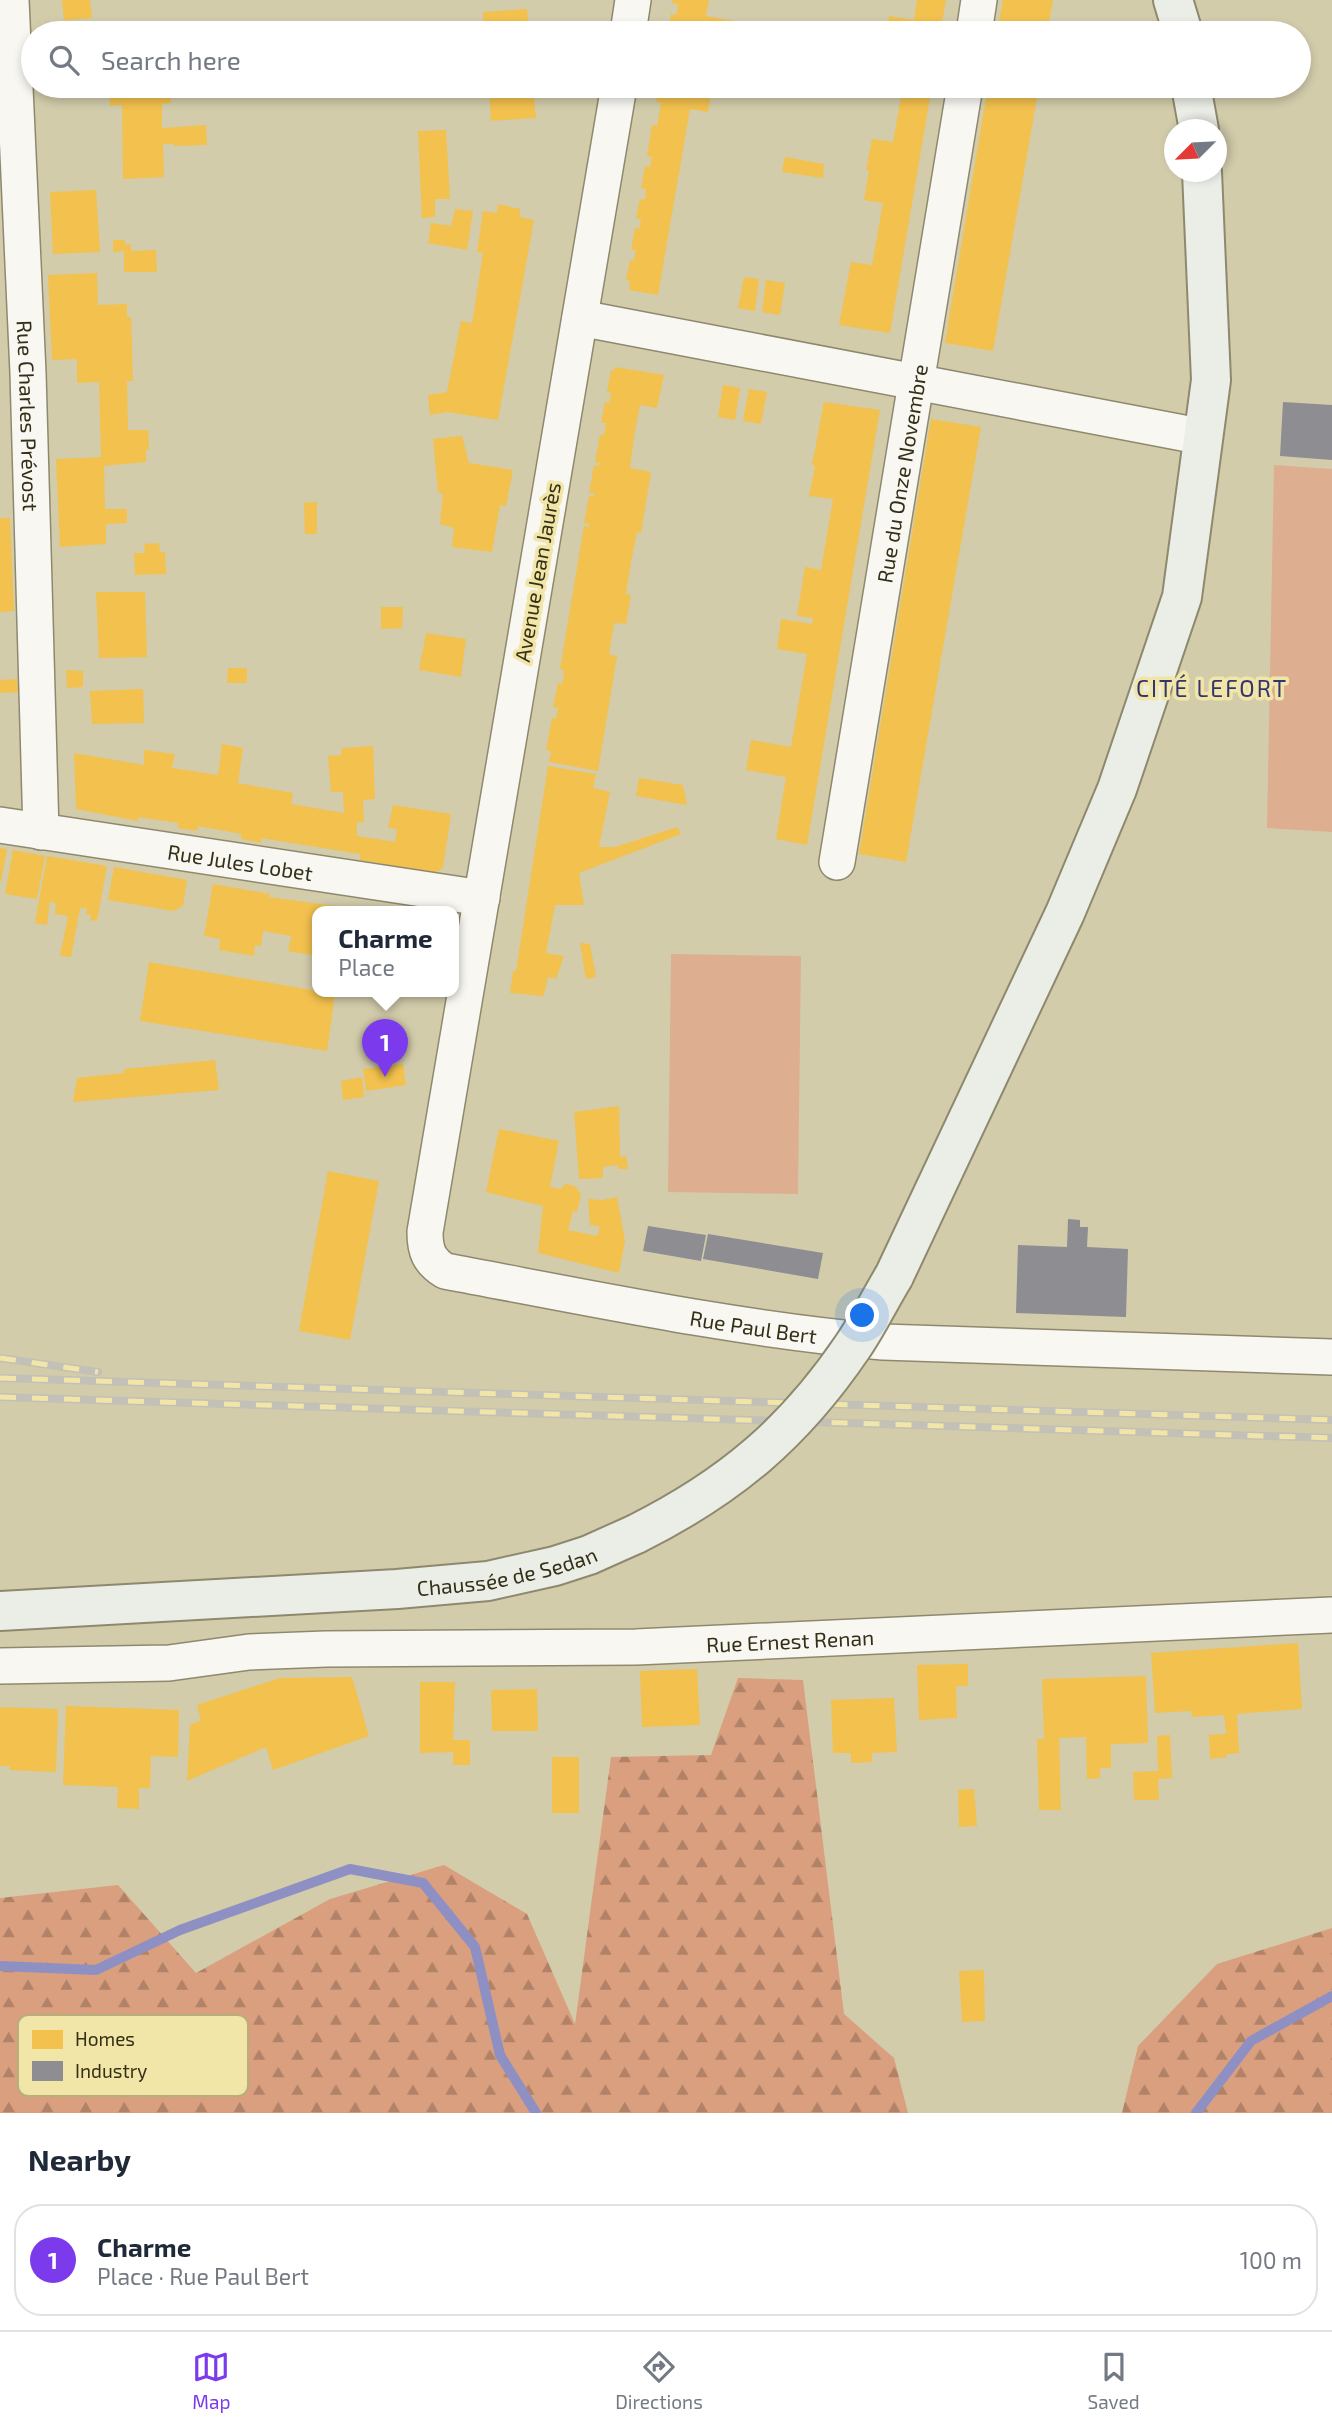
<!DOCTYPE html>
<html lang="en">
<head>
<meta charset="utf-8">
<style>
  body { margin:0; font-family:"Exo 2",sans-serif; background:#f6f6f7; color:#1f2937 }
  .compass { position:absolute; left:1164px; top:119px; width:63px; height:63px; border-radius:50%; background:#fff; box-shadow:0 4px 10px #0003; rotate:246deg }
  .you { position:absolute; left:863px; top:1316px; width:24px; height:24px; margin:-18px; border:5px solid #fff; border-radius:50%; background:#1a73e8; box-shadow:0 0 0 10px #1a73e833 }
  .badge { display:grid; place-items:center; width:46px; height:46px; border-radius:50%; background:#7c3aed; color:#fff; font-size:23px; font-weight:700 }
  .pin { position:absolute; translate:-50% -58px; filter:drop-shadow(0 2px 4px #0008) }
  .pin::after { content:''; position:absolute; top:37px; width:24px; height:21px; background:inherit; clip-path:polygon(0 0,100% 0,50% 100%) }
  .popup { position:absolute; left:312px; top:906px; width:147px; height:91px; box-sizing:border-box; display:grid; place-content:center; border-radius:14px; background:#fff; filter:drop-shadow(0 2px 5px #0005); font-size:23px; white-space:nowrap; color:#747a83 }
  .popup b { font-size:26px; color:#1f2937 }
  .popup::after { content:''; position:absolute; left:50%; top:100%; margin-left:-14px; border:14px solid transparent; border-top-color:#fff }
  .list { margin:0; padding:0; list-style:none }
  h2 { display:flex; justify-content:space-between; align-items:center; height:91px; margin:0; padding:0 28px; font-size:30px }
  h2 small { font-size:23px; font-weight:400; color:#747a83 }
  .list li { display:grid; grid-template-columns:46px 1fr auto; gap:21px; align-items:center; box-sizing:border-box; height:112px; margin:0 14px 14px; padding:0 14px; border:2px solid #e0e1e3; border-radius:28px }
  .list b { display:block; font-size:26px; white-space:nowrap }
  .list p { margin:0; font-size:23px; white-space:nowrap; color:#747a83 }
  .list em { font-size:23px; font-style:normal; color:#747a83 }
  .icon { flex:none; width:38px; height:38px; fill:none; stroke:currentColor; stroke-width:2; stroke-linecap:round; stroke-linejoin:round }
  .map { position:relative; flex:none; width:1332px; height:2113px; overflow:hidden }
  .search { position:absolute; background:#fff; box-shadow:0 4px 10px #0003; left:21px; right:21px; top:21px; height:77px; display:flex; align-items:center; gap:18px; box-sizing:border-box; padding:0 24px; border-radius:38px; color:#747a83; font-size:26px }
  .sheet { height:217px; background:#fff }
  nav { display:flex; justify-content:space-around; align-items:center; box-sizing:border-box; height:98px; border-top:2px solid #e0e1e3; background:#fff; font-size:19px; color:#747a83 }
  nav a { display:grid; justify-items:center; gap:4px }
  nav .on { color:#7c3aed }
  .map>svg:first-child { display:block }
</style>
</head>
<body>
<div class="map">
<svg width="1332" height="2113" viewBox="0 0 1332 2113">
  <defs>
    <pattern id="forest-firs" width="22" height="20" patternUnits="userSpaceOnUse" patternTransform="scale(1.75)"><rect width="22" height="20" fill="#d99f7f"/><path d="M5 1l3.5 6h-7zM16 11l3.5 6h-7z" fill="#b18267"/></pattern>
  </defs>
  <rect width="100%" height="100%" fill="#d2ccab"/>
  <!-- forest -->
  <g fill="url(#forest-firs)">
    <polygon points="738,1678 803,1680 844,2014 894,2058 908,2113 0,2113 0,1898 118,1885 196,1973 330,1899 444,1865 527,1914 575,2024 611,1757 711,1755"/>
    <polygon points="1332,1928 1332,2113 1122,2113 1138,2046 1217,1964"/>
  </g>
  <!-- garden -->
  <g fill="#deae90">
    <polygon points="1274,465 1332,469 1332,832 1267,828"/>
    <polygon points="671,954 801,956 798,1194 668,1192"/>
  </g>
  <!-- homes -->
  <g fill="#f2c14e">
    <polygon points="62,0 90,0 92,18 64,20"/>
    <polygon points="672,0 709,0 706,16 745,23 744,33 668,33 671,14 676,15 677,12 678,4 672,3"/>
    <polygon points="917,0 946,0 940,33 887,33 889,16 914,20"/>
    <polygon points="1003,0 1053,0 1047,33 997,33"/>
    <polygon points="527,9 529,33 484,33 483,12"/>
    <polygon points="109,86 170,86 171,103 162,104 162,128 206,125 207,145 174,146 174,144 163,144 164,177 123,179 122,105 110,106"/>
    <polygon points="489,86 533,86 536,118 491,121"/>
    <polygon points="659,86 712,86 708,112 690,109 658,295 629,290 630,281 626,280 630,260 634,261 634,259 636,250 631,250 635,228 639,229 641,219 636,218 640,199 645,200 646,189 641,188 645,166 650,167 652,157 647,156 652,125 657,126 661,103 656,102"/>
    <polygon points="903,86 932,86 890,333 839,325 851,262 872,265 883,203 864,200 869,170 866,170 872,139 893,142"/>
    <polygon points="988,86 1039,86 993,351 945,343"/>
    <polygon points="446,130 450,199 435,199 435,217 422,218 418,131"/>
    <polygon points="785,157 824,164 823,178 782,172"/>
    <polygon points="96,190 100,252 53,254 50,192"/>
    <polygon points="498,204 520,209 520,217 534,220 498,420 447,412 430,415 428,395 447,392 461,321 472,323 483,253 477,252 483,211 497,213"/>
    <polygon points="455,209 473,211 467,250 428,243 431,223 451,226"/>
    <polygon points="113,240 125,240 125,245 131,244 131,251 156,250 157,272 124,272 124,251 113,252"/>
    <polygon points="97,273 98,305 127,304 127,317 131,317 133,381 127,381 128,430 148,430 149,450 146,450 146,462 104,466 105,509 127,509 127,523 106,524 106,544 60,547 56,459 101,457 99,382 77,383 77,359 52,360 48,275"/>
    <polygon points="744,277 759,279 755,311 738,308"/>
    <polygon points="766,280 785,283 780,315 762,312"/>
    <polygon points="615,367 664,375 657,408 640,405 634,437 630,468 651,472 641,533 637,532 631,562 626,594 631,595 626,624 614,623 609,654 617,656 598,771 549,762 551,751 546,750 552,718 556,719 558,708 553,707 558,683 562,684 563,678 564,670 560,669 584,526 589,527 589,524 584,523 589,496 594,496 594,493 589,493 594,465 599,466 600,463 595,462 600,435 604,435 606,423 601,423 605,402 609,403 611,393 607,392 611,370 614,371"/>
    <polygon points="723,385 740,388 735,420 718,417"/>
    <polygon points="749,389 767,392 761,424 743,421"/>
    <polygon points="824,402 880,410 807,845 776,839 786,777 746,770 751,740 791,747 807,654 777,649 781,619 812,624 813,618 797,616 805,567 821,570 833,499 809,496 815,466 812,465"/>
    <polygon points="931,419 981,427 906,862 859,854"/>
    <polygon points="462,436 469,463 513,470 506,506 500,505 492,552 452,547 454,528 440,524 443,494 438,492 433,439"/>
    <polygon points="317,502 317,534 305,534 304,503"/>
    <polygon points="0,518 10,518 14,611 0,612"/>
    <polygon points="159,543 160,552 165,552 166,574 135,575 134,553 145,553 144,544"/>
    <polygon points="96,592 145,592 147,657 99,658"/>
    <polygon points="381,607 403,607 402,628 381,629"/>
    <polygon points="426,633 466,639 461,677 419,670"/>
    <polygon points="228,668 247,668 247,683 227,683"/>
    <polygon points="66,670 83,671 83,687 67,688"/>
    <polygon points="17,679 18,692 0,693 0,680"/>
    <polygon points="143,689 144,723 92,724 90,691"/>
    <polygon points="222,744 243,748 238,783 293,793 291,804 344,813 343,792 331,792 328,756 341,755 342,748 373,746 375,799 363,800 364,822 357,822 357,836 395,842 397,829 388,828 393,805 451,814 443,868 434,873 360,860 360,854 261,838 261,843 241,839 241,834 198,826 197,831 178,828 178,823 138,817 138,821 76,809 74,753 144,765 144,750 175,754 172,768 218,775"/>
    <polygon points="548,766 596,774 593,788 610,792 599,847 615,847 677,827 681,834 579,873 584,905 555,905 546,953 564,956 556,979 548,977 544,996 510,993 513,971 516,971"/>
    <polygon points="639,778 683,785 687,805 636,796"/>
    <polygon points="0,848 7,849 1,882 0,882"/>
    <polygon points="13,850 45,856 37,899 5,894"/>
    <polygon points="47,856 107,866 97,921 90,920 91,915 86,914 87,908 80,908 71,957 60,956 68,916 55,914 56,903 50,902 47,925 35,923"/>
    <polygon points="114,867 187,880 183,906 173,911 108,900"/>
    <polygon points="213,884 270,894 269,897 349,908 349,911 317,911 317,956 288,951 291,936 263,931 261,946 255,945 254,956 219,950 220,939 204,936"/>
    <polygon points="580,943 590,944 596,977 586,979"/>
    <polygon points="149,962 335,994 327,1051 140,1021"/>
    <polygon points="215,1060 219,1090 73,1102 77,1078 124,1073 124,1069"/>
    <polygon points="403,1064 406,1085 366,1091 363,1069"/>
    <polygon points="362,1077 364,1097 343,1100 341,1081"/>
    <polygon points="619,1106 620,1157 626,1156 628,1169 618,1169 618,1165 603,1167 603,1178 579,1179 574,1112"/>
    <polygon points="499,1129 559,1141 550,1187 561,1189 565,1184 575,1186 581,1194 577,1212 573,1211 568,1230 597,1236 600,1227 590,1225 588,1199 602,1200 617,1197 625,1241 619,1273 538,1253 543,1206 486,1192"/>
    <polygon points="328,1171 379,1181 350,1340 299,1331"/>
    <polygon points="1298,1643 1302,1709 1237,1714 1239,1753 1227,1754 1227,1757 1210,1759 1209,1735 1226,1734 1224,1715 1192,1717 1191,1711 1155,1713 1151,1653"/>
    <polygon points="968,1664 968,1686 956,1686 957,1718 919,1720 917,1665"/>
    <polygon points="697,1669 700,1725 642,1727 640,1671"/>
    <polygon points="1146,1676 1148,1743 1111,1744 1111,1768 1100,1768 1100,1778 1087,1779 1086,1737 1059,1738 1061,1810 1039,1810 1037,1739 1044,1739 1042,1679"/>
    <polygon points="352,1677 369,1736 273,1770 266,1747 187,1781 190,1725 201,1720 197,1705 280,1678"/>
    <polygon points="420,1682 455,1682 453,1740 470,1740 470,1765 453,1765 453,1752 420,1753"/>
    <polygon points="537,1689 538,1731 492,1731 491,1690"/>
    <polygon points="894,1698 897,1752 872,1753 872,1762 851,1763 851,1753 833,1753 831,1700"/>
    <polygon points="66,1706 179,1710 178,1757 151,1756 150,1788 139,1788 139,1809 117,1808 118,1787 63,1785"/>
    <polygon points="0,1707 58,1709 56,1772 9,1770 10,1766 0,1766"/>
    <polygon points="1170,1735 1172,1778 1158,1779 1159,1800 1134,1800 1133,1772 1158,1771 1157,1736"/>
    <rect x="552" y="1757" width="27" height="56"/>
    <polygon points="974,1789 977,1826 959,1827 958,1790"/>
    <polygon points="984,1970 985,2021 962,2022 959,1971"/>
  </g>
  <!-- industry -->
  <g fill="#8d8d92">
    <polygon points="1283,402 1332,405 1332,460 1280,456"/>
    <polygon points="1068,1219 1080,1220 1080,1227 1088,1227 1087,1247 1128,1249 1126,1317 1016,1313 1018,1245 1067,1247"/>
    <polygon points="648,1226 706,1235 701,1261 643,1251"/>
    <polygon points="708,1234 823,1253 818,1279 703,1259"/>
  </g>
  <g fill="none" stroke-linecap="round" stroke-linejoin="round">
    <!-- stream -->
    <g stroke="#8e90c4" stroke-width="10">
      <polyline points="0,1966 96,1970 180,1930 350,1869 423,1883 475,1947 500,2055 536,2113"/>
      <polyline points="1196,2113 1251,2041 1332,1996"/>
    </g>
    <defs>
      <g id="street">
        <path id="s1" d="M 11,0 L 28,373 L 41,832"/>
        <polyline points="628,33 633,0"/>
        <polyline points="974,33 979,0"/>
        <path id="s2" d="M 619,86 L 425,1232 C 425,1251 429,1261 445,1271 C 590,1298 735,1329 883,1342 L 1332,1357"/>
        <polyline points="580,318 1204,437"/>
        <path id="s3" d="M 0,825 L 482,898"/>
        <path id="s4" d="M 837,862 L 965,86"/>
        <path id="s5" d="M 0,1666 L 169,1663 L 249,1652 L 326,1649 L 636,1647 L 1332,1615"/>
      </g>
      <g id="secondary">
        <polyline points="1173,0 1183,33"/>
        <polyline points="1191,86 1199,130"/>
        <polyline points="894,1276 1065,913 1117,789 1182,597 1211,380 1202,172"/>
        <path id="s6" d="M 0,1611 L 397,1589 L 488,1581 L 555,1566 L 589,1555 L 636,1534"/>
      </g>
    </defs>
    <!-- street casing -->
    <use href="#street" stroke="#8e896e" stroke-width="38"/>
    <!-- secondary casing -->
    <use href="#secondary" stroke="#8e896e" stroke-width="42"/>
    <!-- street -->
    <use href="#street" stroke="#f8f7f2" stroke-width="35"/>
    <!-- secondary -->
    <use href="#secondary" stroke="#ebeee6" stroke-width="38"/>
    <defs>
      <g id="rail">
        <polyline points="0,1358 98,1372"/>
        <polyline points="0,1378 1332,1420"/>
        <polyline points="0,1397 1332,1438"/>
      </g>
    </defs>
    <!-- rail casing -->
    <use href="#rail" stroke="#c2c0b7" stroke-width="8"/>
    <!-- rail -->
    <use href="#rail" stroke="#f1e5a7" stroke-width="5" stroke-dasharray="16" stroke-linecap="butt"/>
    <defs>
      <path id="secondary-bridge" d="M 636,1534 C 730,1487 794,1433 853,1346 C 868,1324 880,1299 894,1276"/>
    </defs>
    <!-- secondary-bridge casing -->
    <use href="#secondary-bridge" stroke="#8e896e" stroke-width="42" stroke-linecap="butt"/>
    <!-- secondary-bridge -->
    <use href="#secondary-bridge" stroke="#ebeee6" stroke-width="38"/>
  </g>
  <g text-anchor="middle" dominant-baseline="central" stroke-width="7" stroke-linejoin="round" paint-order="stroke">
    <!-- street labels -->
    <g font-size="21" fill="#342f17" stroke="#f1e5a7">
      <text stroke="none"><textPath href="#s1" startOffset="416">Rue Charles Prévost</textPath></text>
      <text stroke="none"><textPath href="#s4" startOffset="394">Rue du Onze Novembre</textPath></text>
      <text transform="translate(537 572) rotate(-80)">Avenue Jean Jaurès</text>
      <text stroke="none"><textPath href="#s3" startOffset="243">Rue Jules Lobet</textPath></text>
      <text stroke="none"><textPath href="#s2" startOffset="1522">Rue Paul Bert</textPath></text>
      <text stroke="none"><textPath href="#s6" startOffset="509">Chaussée de Sedan</textPath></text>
      <text stroke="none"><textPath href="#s5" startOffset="791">Rue Ernest Renan</textPath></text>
    </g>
    <!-- neighbourhood labels -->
    <g font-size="23" letter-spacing="2" fill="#323570" stroke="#f1e5a7">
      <text x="1212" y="688">CITÉ LEFORT</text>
    </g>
  </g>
  <!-- legend -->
  <rect x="18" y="2015" width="230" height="81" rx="10" fill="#f1e5a7" stroke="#b8ae7c" stroke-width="2"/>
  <rect x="32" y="2030" width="31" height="19" fill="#f2c14e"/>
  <rect x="32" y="2061" width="31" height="20" fill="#8d8d92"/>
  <g font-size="19" fill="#342f17">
    <text x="75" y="2046">Homes</text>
    <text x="75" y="2078">Industry</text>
  </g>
</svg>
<svg class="compass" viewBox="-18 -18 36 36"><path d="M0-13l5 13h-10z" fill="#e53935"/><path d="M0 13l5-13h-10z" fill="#747a83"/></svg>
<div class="you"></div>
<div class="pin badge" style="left:385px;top:1077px">1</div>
<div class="popup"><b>Charme</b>Place</div>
<div class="search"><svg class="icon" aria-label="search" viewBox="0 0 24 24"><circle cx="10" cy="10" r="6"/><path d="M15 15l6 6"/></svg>Search here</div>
</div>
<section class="sheet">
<h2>Nearby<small></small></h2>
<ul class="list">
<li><span class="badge">1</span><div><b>Charme</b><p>Place · Rue Paul Bert</p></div><em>100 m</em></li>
</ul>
</section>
<nav>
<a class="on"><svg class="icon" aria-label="map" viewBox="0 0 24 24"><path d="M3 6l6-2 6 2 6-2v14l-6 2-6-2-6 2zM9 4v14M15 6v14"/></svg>Map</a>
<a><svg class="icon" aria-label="directions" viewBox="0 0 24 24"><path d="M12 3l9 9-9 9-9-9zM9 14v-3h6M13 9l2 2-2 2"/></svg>Directions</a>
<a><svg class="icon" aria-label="saved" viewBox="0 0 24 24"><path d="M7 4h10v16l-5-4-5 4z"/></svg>Saved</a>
</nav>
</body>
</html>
